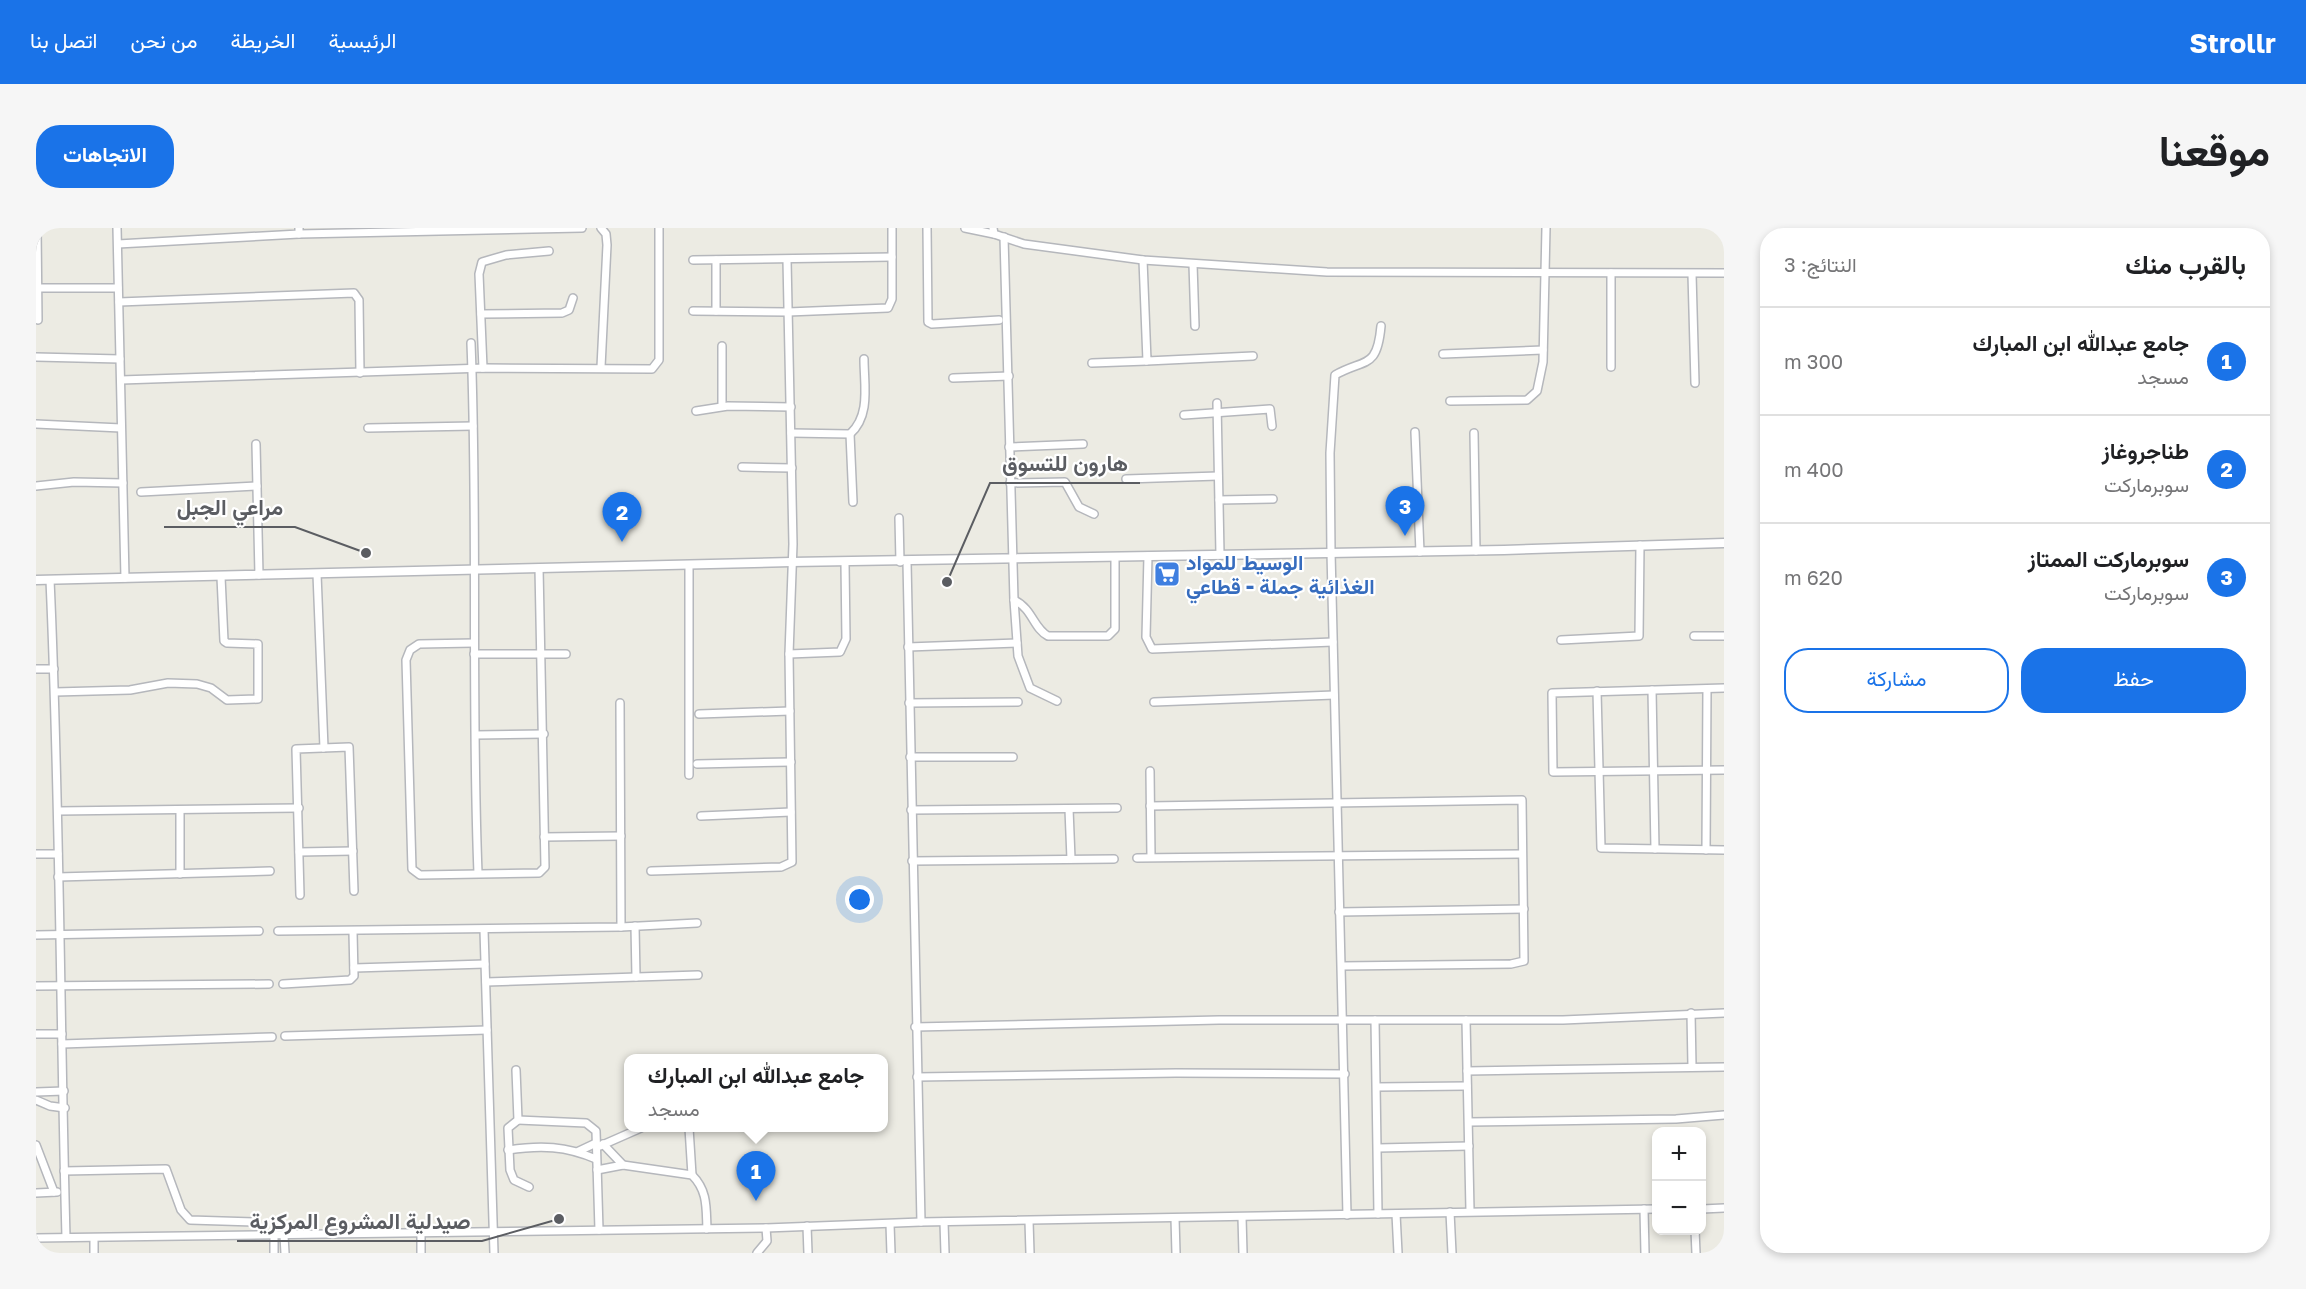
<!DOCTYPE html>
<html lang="ar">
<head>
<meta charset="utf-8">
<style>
  body { margin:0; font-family:"Golos Text",Vazirmatn,sans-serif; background:#f6f6f6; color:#202124; direction:rtl }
  .controls { position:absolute; right:18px; bottom:18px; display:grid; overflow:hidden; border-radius:12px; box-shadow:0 3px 9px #0003 }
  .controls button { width:54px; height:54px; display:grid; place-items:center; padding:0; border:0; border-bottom:2px solid #e0e0e0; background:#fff; color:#202124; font:30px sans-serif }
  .you { position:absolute; left:824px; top:672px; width:21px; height:21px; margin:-15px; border:4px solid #fff; border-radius:50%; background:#1a73e8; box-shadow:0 0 0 9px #1a73e833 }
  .badge { display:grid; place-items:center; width:39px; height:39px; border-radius:50%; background:#1a73e8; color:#fff; font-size:20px; font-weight:700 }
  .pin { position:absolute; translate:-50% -50px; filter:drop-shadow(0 2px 3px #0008) }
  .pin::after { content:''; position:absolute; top:32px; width:21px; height:18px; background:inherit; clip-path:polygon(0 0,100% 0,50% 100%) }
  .popup { position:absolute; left:588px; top:826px; width:264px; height:78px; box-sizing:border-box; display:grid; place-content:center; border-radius:12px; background:#fff; filter:drop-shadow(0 2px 4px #0005); font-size:20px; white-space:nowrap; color:#757577 }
  .popup b { font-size:22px; color:#202124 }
  .popup::after { content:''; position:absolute; left:50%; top:100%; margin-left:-12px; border:12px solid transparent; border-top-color:#fff }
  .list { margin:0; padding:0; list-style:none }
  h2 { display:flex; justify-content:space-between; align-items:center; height:78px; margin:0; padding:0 24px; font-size:26px }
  h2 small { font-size:20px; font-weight:400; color:#757577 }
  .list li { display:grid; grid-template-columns:39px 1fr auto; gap:18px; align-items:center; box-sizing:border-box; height:108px; padding:0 24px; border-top:2px solid #e0e0e0 }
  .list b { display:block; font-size:22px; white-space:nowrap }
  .list p { margin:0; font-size:20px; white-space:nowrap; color:#757577 }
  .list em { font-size:20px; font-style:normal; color:#757577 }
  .actions { display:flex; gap:12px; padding:18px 24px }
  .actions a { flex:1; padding:14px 0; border:2px solid #1a73e8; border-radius:24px; text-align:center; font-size:21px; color:#1a73e8 }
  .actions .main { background:#1a73e8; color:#fff }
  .map { position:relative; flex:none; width:1688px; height:1025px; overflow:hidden; direction:ltr; border-radius:24px }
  header { display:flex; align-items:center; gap:36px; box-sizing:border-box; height:84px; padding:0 30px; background:#1a73e8; color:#fff }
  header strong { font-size:28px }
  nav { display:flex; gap:33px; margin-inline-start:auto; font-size:21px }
  .intro { display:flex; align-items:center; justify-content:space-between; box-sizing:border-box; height:144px; padding:0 36px }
  h1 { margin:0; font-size:42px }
  .button { padding:15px 27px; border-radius:24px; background:#1a73e8; color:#fff; font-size:21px; font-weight:700 }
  main { display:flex; gap:36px; padding:0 36px }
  aside { flex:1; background:#fff; border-radius:24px; box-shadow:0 3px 9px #0003 }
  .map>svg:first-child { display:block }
</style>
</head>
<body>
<header>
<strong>Strollr</strong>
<nav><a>الرئيسية</a><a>الخريطة</a><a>من نحن</a><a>اتصل بنا</a></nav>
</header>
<div class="intro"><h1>موقعنا</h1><a class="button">الاتجاهات</a></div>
<main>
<aside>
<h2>بالقرب منك<small>النتائج: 3</small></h2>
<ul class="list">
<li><span class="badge">1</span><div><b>جامع عبدالله ابن المبارك</b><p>مسجد</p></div><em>300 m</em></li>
<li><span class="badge">2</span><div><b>طناجروغاز</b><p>سوبرماركت</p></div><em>400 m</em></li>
<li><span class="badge">3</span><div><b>سوبرماركت الممتاز</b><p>سوبرماركت</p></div><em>620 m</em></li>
</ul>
<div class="actions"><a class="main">حفظ</a><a>مشاركة</a></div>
</aside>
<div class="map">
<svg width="1688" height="1025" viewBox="0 0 1688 1025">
  <rect width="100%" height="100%" fill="#ecebe3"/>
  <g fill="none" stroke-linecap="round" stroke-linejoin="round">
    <defs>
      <g id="minor">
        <polyline points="1,0 2,92"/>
        <polyline points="81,0 89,350"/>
        <polyline points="891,0 892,94 896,96 963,92"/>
        <polyline points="929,0 958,6"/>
        <polyline points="957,0 958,6 988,16 1107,32 1291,44 1688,45"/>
        <polyline points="263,6 546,0"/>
        <polyline points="968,9 978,372 982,428 994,460 1021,473"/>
        <polyline points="82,16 263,6 263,0"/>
        <polyline points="657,32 856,29"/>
        <polyline points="1107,32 1111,133 1217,128"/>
        <polyline points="1157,36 1159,98"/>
        <polyline points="1656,46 1659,155"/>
        <polyline points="2,60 82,60"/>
        <polyline points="83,74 318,65 323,72 324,145"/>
        <polyline points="657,83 752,84 852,80 856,71 856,1"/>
        <polyline points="680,83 680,32"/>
        <polyline points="445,86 526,85 533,82 537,70"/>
        <path d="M 435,115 C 442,291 435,468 442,645"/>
        <polyline points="686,118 686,178"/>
        <polyline points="1407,126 1507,122"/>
        <polyline points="0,129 84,131"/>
        <polyline points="1056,135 1111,133"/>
        <polyline points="565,139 571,17 570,6 565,0"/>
        <polyline points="1575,139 1575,45"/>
        <polyline points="447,140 443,46 446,34 470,27 513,23"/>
        <polyline points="917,150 973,148"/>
        <polyline points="85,152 449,140 616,141 623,132 623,0"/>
        <polyline points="1414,173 1491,172 1501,163 1507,134 1510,0"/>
        <polyline points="1181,175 1184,326"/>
        <polyline points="660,183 692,178 755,179"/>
        <polyline points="1148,187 1234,181 1236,198"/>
        <polyline points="0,196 85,200"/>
        <polyline points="332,200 437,198"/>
        <polyline points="1379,204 1384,324"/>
        <path d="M 755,205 L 814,206 C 835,187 828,157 828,131"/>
        <polyline points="1438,205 1440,323"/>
        <polyline points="814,206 817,274"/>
        <polyline points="220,216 223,347"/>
        <polyline points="973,219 1047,216"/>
        <polyline points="706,239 756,240"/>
        <polyline points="1090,251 1182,248"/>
        <polyline points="974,255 1029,254 1043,279 1058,286"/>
        <polyline points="0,258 38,254 87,255"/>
        <polyline points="105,264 221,258"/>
        <polyline points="1183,272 1237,271"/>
        <polyline points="863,290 864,334"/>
        <polyline points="1112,328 1110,409 1116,421 1297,414"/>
        <polyline points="871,334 885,994"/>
        <polyline points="281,346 288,520"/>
        <path d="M 14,352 C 24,571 24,790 30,1009"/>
        <path d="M 978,372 C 997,381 997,400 1012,408 L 1072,408 L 1079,401 L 1079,329"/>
        <polyline points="1658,408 1688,408"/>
        <polyline points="1525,412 1603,408 1604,317"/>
        <polyline points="438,415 383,416 374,422 370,432 376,641 384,647 503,645 509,639 503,340"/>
        <polyline points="872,419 981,415"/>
        <polyline points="438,426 530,426"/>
        <polyline points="753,426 804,424 810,411 809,335"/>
        <polyline points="0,441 18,441"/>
        <polyline points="1688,460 1516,465 1517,544 1688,542"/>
        <polyline points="1616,462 1619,621"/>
        <polyline points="1561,463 1565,620 1688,622"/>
        <polyline points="19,464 94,462 132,455 161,456 175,460 191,472 222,471 222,416 191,415 188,413 185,349"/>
        <polyline points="1118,474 1298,467"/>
        <polyline points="873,475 982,474"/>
        <polyline points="663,486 754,483"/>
        <polyline points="440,507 508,506"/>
        <polyline points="874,529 977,529"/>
        <polyline points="661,536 755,534"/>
        <polyline points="1114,543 1115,629"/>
        <polyline points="653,547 653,338"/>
        <polyline points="1114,578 1486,572 1488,733 1475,736 1306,738"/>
        <polyline points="1033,581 1035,631"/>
        <polyline points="875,582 1081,580"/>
        <polyline points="22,583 263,580"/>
        <polyline points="144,583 144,646"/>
        <polyline points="665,588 755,584"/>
        <polyline points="508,609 585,608"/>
        <polyline points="1670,622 1671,461"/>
        <polyline points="263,624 317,623"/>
        <polyline points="0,626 22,626"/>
        <polyline points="1101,630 1486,626"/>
        <polyline points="876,633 1078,631"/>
        <polyline points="615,643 745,639 756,634 753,426 757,316 751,32"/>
        <polyline points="22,649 234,643"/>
        <polyline points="264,667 260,521 313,519 318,663"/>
        <polyline points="1303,684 1488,681"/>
        <polyline points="599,698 600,749"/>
        <polyline points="585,699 661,695"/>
        <polyline points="448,702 458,1025"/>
        <polyline points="242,703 585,699 584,475"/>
        <polyline points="0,707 223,703"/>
        <polyline points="318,740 449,736"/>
        <polyline points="450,754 662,747"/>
        <polyline points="247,756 314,752 318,748 317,704"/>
        <polyline points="0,758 233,756"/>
        <polyline points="1655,785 1656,838"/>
        <polyline points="1339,792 1342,986"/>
        <polyline points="1430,792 1434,983"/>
        <polyline points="879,799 1183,792 1527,792 1688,785"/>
        <polyline points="0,806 26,806"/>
        <polyline points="249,808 451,802"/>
        <polyline points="26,816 236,809"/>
        <polyline points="480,842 482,892 472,900 474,942 478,952 493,959"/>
        <polyline points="1431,843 1688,839"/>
        <polyline points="881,849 1140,845 1309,846"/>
        <polyline points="1341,859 1431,858"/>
        <polyline points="0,864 28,863"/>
        <polyline points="0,872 14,878 29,880"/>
        <polyline points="482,892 550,895 560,903 563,1002"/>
        <polyline points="1433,894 1640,891 1688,887"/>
        <polyline points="653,900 656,947"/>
        <path d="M 567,916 L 587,937 L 656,947 C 672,963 670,980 671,1001"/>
        <polyline points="0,917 18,964"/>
        <polyline points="564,918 605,900"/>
        <polyline points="1342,920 1433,918"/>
        <path d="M 472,922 C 505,917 530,918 560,931"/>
        <polyline points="543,923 560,915"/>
        <polyline points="561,942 587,937"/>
        <polyline points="28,943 130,941 145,982 154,992 218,994"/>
        <polyline points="0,965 21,964"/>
        <polyline points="1608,981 1609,1025"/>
        <polyline points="1666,981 1688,980"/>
        <polyline points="1414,984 1416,1025"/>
        <polyline points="1360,986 1362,1025"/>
        <path d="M 1311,987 L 1295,324 L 1294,225 L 1299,147 C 1329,130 1341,142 1345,98"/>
        <polyline points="1206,989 1207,1025"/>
        <polyline points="1139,990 1140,1025"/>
        <polyline points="993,993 994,1025"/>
        <polyline points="908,994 909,1025"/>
        <polyline points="854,996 855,1025"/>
        <polyline points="771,998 772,1025"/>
        <polyline points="1659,1002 1660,1025"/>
        <polyline points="385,1005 385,1025"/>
        <polyline points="248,1008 249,1025"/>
        <polyline points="0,1010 730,1000 885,994 1620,981"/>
        <polyline points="58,1010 58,1025"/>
        <polyline points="238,1025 238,1008"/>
        <polyline points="721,1025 731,1013 730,1000"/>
      </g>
      <polyline id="tertiary" points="0,352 755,334 1468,322 1688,315"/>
    </defs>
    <!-- minor casing -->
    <use href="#minor" stroke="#b5b7bc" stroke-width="10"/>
    <!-- tertiary casing -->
    <use href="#tertiary" stroke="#b5b7bc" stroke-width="11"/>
    <!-- minor -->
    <use href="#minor" stroke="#fff" stroke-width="7"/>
    <!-- tertiary -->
    <use href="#tertiary" stroke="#fff" stroke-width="8"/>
  </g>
  <!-- icons -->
  <defs>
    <symbol id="supermarket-square" viewBox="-11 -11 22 22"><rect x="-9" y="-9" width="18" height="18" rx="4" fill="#3f7fe0" stroke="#fff"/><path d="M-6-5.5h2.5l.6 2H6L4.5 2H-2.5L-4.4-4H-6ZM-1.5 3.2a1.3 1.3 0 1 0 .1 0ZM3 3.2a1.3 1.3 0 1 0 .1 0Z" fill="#fff"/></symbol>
  </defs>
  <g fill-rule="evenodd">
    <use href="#supermarket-square" x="1116" y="331" width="30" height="30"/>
  </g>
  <g text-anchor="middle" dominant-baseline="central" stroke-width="4.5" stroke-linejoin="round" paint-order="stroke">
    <!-- shop labels -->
    <g font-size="21" font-weight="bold" fill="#366cbe" stroke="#fff" text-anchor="start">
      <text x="1150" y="334">الوسيط للمواد<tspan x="1150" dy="24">الغذائية جملة - قطاعي</tspan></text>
    </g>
  </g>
  <!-- callouts -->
  <path fill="none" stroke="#5b5d62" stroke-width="2" d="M911 354L954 255H1104M330 325L259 299H128M523 991L446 1013H201"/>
  <g fill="#5b5d62" stroke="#fff" stroke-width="2">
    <circle cx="911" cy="354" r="6"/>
    <circle cx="330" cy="325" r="6"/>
    <circle cx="523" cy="991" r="6"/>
  </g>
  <g font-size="22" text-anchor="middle" font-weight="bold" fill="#5b5d62" stroke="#fff" stroke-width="4.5" stroke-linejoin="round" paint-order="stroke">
    <text x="1029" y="243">هارون للتسوق</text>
    <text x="194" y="287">مراعي الجبل</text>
    <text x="324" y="1001">صيدلية المشروع المركزية</text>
  </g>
</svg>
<div class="controls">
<button>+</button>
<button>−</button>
</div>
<div class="you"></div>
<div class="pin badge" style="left:720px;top:973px">1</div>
<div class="popup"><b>جامع عبدالله ابن المبارك</b>مسجد</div>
<div class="pin badge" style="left:586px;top:314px">2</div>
<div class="pin badge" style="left:1369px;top:308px">3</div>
</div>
</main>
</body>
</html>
